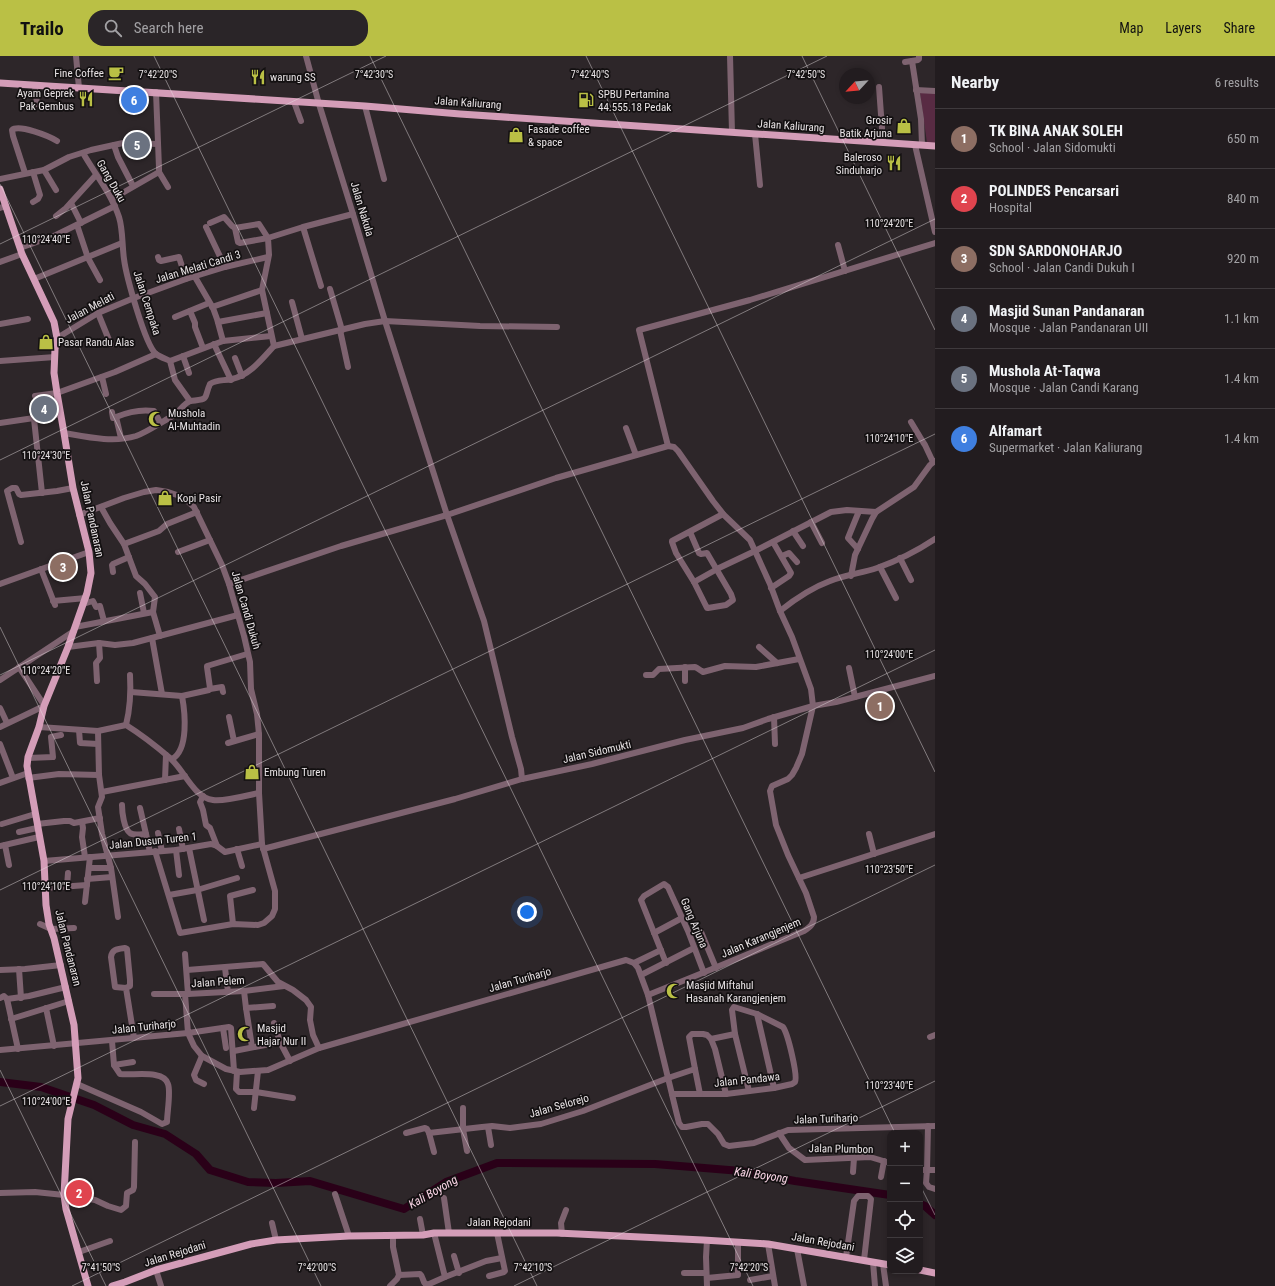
<!DOCTYPE html>
<html lang="en">
<head>
<meta charset="utf-8">
<style>
  body { margin:0; font-family:"Roboto Condensed",sans-serif; background:#2a2528; color:#f1f3f6 }
  .controls { position:absolute; right:12px; bottom:12px; display:grid; overflow:hidden; border-radius:8px; box-shadow:0 2px 6px #0003 }
  .controls button { width:36px; height:36px; display:grid; place-items:center; padding:0; border:0; border-bottom:1px solid #3f3a3d; background:#221c1f; color:#f1f3f6; font:20px sans-serif }
  .compass { position:absolute; left:839px; top:12px; width:36px; height:36px; border-radius:50%; background:#221c1f; box-shadow:0 2px 6px #0003; rotate:244deg }
  .you { position:absolute; left:527px; top:856px; width:14px; height:14px; margin:-10px; border:3px solid #fff; border-radius:50%; background:#1a73e8; box-shadow:0 0 0 6px #1a73e833 }
  .badge { display:grid; place-items:center; width:26px; height:26px; border-radius:50%; background:#bac045; color:#fff; font-size:13px; font-weight:700 }
  .pin { position:absolute; translate:-50% -50%; border:2px solid #fff; box-shadow:0 1px 4px #0006 }
  .list { margin:0; padding:0; list-style:none }
  h2 { display:flex; justify-content:space-between; align-items:center; height:52px; margin:0; padding:0 16px; font-size:17px }
  h2 small { font-size:13px; font-weight:400; color:#a2a1a4 }
  .list li { display:grid; grid-template-columns:26px 1fr auto; gap:12px; align-items:center; box-sizing:border-box; height:60px; padding:0 16px; border-top:1px solid #3f3a3d }
  .list b { display:block; font-size:15px; white-space:nowrap }
  .list p { margin:0; font-size:13px; white-space:nowrap; color:#a2a1a4 }
  .list em { font-size:13px; font-style:normal; color:#a2a1a4 }
  .icon { flex:none; width:22px; height:22px; fill:none; stroke:currentColor; stroke-width:2; stroke-linecap:round; stroke-linejoin:round }
  .map { position:relative; flex:none; width:935px; height:1230px; overflow:hidden }
  header { display:flex; align-items:center; gap:24px; box-sizing:border-box; height:56px; padding:0 20px; background:#bac045; color:#111 }
  header strong { font-size:19px }
  nav { display:flex; gap:22px; margin-inline-start:auto; font-size:14px }
  .search { width:280px; height:36px; background:#2a2528; display:flex; align-items:center; gap:10px; box-sizing:border-box; padding:0 14px; border-radius:16px; color:#a2a1a4; font-size:15px }
  main { display:flex }
  aside { flex:1; background:#221c1f }
  .map>svg:first-child { display:block }
</style>
</head>
<body>
<header>
<strong>Trailo</strong>
<div class="search"><svg class="icon" aria-label="search" viewBox="0 0 24 24"><circle cx="10" cy="10" r="6"/><path d="M15 15l6 6"/></svg>Search here</div>
<nav><a>Map</a><a>Layers</a><a>Share</a></nav>
</header>
<main>
<div class="map">
<svg width="935" height="1230" viewBox="0 0 935 1230">
  <rect width="100%" height="100%" fill="#2d2629"/>
  <!-- grass -->
  <polygon fill="#582b43" points="920,37 935,37 935,88 927,87"/>
  <g fill="none" stroke-linecap="round" stroke-linejoin="round">
    <!-- river -->
    <g stroke="#2a0018" stroke-width="8">
      <polyline points="0,1026 41,1031 94,1049 133,1069 165,1078 196,1098 210,1114 248,1126 276,1127 310,1125 404,1153 446,1126 497,1107 655,1108 741,1115 795,1125 890,1139"/>
      <polyline points="920,1148 925,1150 935,1159"/>
    </g>
    <!-- minor -->
    <g stroke="#7e6370" stroke-width="6">
      <polyline points="76,0 79,32"/>
      <polyline points="730,0 732,76"/>
      <polyline points="912,5 921,63 922,89"/>
      <polyline points="905,6 918,4 919,3 919,0"/>
      <polyline points="35,29 37,48"/>
      <polyline points="879,31 883,86"/>
      <polyline points="916,34 935,35"/>
      <polyline points="156,36 159,112 159,116 168,131"/>
      <polyline points="294,46 301,65"/>
      <polyline points="365,50 384,123"/>
      <polyline points="755,78 760,129"/>
      <polyline points="114,89 118,101 133,130"/>
      <polyline points="915,89 935,176"/>
      <path d="M 83,97 C 95,118 111,137 119,161 C 123,174 122,189 124,203 C 126,219 145,289 156,298 C 160,301 166,303 170,305 L 175,324 L 190,345"/>
      <polyline points="44,114 56,134"/>
      <polyline points="33,116 40,139 38,143 33,146"/>
      <path d="M 25,117 L 13,80 L 12,74 C 19,68 49,80 57,85"/>
      <polyline points="0,123 44,114 69,101 91,94 123,87 158,88"/>
      <polyline points="112,143 159,116"/>
      <polyline points="71,147 81,167"/>
      <polyline points="0,152 6,150"/>
      <polyline points="56,160 66,152 96,119"/>
      <polyline points="210,167 224,161 232,170 235,172"/>
      <polygon points="259,168 268,182 240,187 238,186 235,172"/>
      <polyline points="77,169 88,202 100,224"/>
      <polyline points="206,171 225,211"/>
      <polyline points="303,171 321,230"/>
      <polyline points="838,189 845,215"/>
      <polyline points="20,192 56,179 115,150"/>
      <polyline points="158,201 159,204 161,205 179,201 186,223"/>
      <polyline points="0,206 22,198"/>
      <polyline points="34,223 122,187"/>
      <polyline points="330,233 342,274"/>
      <polyline points="292,246 302,283"/>
      <polyline points="212,251 262,234"/>
      <polyline points="190,255 195,267 195,271 203,292"/>
      <polyline points="98,257 111,289"/>
      <polyline points="175,261 209,247"/>
      <polyline points="218,266 267,257"/>
      <polyline points="0,268 28,263"/>
      <polyline points="340,274 348,311"/>
      <polyline points="57,282 98,257 134,242 186,223 225,211 268,201"/>
      <polyline points="223,285 271,280"/>
      <polyline points="214,288 231,324"/>
      <polyline points="274,290 365,268 385,265 480,270 557,271"/>
      <polyline points="274,290 262,234 269,199 268,182 303,171 353,158"/>
      <polyline points="183,300 189,317"/>
      <polyline points="235,302 242,320"/>
      <polyline points="0,305 55,301"/>
      <polyline points="170,305 223,285 217,263 213,252 195,221"/>
      <polyline points="102,321 106,338"/>
      <polyline points="35,340 57,337 115,316 156,298"/>
      <path d="M 190,345 C 211,343 203,343 210,328 C 217,323 224,325 232,323 C 250,319 262,303 274,290"/>
      <polyline points="112,356 113,362 116,361 121,382"/>
      <path d="M 116,361 C 128,356 141,353 154,355 L 160,366"/>
      <polyline points="34,363 42,437"/>
      <polyline points="911,366 923,386 925,389 933,406"/>
      <polyline points="0,367 61,358"/>
      <polyline points="626,372 636,399"/>
      <path d="M 64,377 C 87,381 113,387 136,380 C 147,376 160,367 171,361 C 179,357 183,348 190,345"/>
      <polyline points="668,390 639,274 750,244 935,187"/>
      <polyline points="101,451 110,467 124,488 136,520 145,528 155,541 153,556 160,580"/>
      <polyline points="79,459 124,442 144,436 156,434 168,436 183,441 194,451 222,509 229,528 244,580 250,606 251,633 257,658 259,678 259,737 262,788 275,835 275,853 272,860 264,867 258,869 233,868 180,877 155,795"/>
      <polyline points="811,466 822,487"/>
      <polyline points="793,475 803,490"/>
      <polyline points="690,476 699,497 701,498 707,497 731,538 733,544 726,549 708,552 707,552 694,526 676,497 672,486 672,485 723,458"/>
      <polyline points="21,486 7,435 12,432 16,432 19,438 21,439 57,435 73,432"/>
      <polyline points="124,488 159,475 167,468 197,456"/>
      <polyline points="858,493 848,482 859,455"/>
      <polyline points="178,496 210,484"/>
      <polyline points="782,500 789,497 797,506"/>
      <polyline points="900,502 911,524"/>
      <polyline points="880,511 896,542"/>
      <polyline points="41,513 55,549"/>
      <polyline points="113,516 112,509 113,508 129,501"/>
      <polyline points="851,520 855,499 872,463 876,456 914,431 930,409 935,405"/>
      <polyline points="694,526 719,512 755,495 831,456 847,454 876,456"/>
      <polyline points="0,528 89,496"/>
      <polyline points="229,528 341,490 447,459 385,265 353,158 319,48 306,0"/>
      <polyline points="771,532 789,520 791,517 773,486"/>
      <polyline points="140,537 144,557"/>
      <polyline points="53,545 86,542"/>
      <polyline points="83,548 93,545 96,551 100,550 104,565"/>
      <path d="M 780,555 C 795,543 811,532 830,525 C 845,519 862,517 877,512 C 897,505 917,495 935,483"/>
      <polyline points="75,571 153,556"/>
      <polyline points="152,582 162,638"/>
      <polyline points="68,591 99,587 115,589 133,587 238,559"/>
      <polyline points="759,591 777,607"/>
      <polyline points="19,611 42,646"/>
      <polyline points="849,612 855,641"/>
      <polyline points="646,619 653,619 659,613 695,611 697,612 703,616 725,610 756,611 799,603"/>
      <polyline points="0,624 74,575"/>
      <polyline points="97,625 96,607 100,602 99,587"/>
      <polyline points="685,625 685,611"/>
      <polyline points="210,633 222,631 223,636"/>
      <polyline points="131,636 182,640 209,634 210,632 207,611 207,610 247,598"/>
      <polyline points="0,652 7,667"/>
      <polyline points="229,661 234,685"/>
      <polyline points="774,661 775,688"/>
      <path d="M 126,669 C 130,653 131,636 130,619"/>
      <polyline points="0,671 44,650"/>
      <path d="M 39,671 L 98,675 L 126,669 C 142,679 156,690 170,702 C 185,715 193,741 213,744 C 224,746 248,739 259,737"/>
      <polyline points="79,674 80,687 98,688"/>
      <polyline points="98,675 99,719 102,741 98,751 102,778 111,812 118,861"/>
      <polyline points="228,687 259,678"/>
      <polyline points="0,688 13,722"/>
      <polyline points="28,702 53,701 51,681 61,679"/>
      <path d="M 172,703 C 189,694 185,656 182,640"/>
      <polyline points="28,722 59,718 99,719"/>
      <path d="M 522,723 L 521,713 L 512,681 L 484,565 L 447,459 L 556,422 L 668,390 L 674,391 L 678,395 L 713,445 L 724,459 L 750,484 L 770,528 L 780,555 L 792,581 L 811,633 L 813,650 L 802,698 L 796,712 L 792,719 L 788,723 L 772,730 L 770,735 L 776,769 L 788,799 L 806,837 L 814,861 C 814,868 810,871 804,875 L 700,918 L 648,939"/>
      <polyline points="165,724 166,699"/>
      <polyline points="0,727 28,717"/>
      <polyline points="102,736 185,720"/>
      <polyline points="203,740 200,746 203,754 206,769 210,772 217,790"/>
      <path d="M 122,749 C 122,756 124,773 130,777 C 134,780 142,778 146,778 L 140,752"/>
      <polyline points="82,766 83,772 82,781 85,801"/>
      <polyline points="2,768 35,758"/>
      <polyline points="37,768 64,765 70,765 74,767 100,762"/>
      <polyline points="179,773 183,793"/>
      <polyline points="19,776 37,772"/>
      <polyline points="158,777 162,795"/>
      <polyline points="146,778 150,796"/>
      <polyline points="869,778 874,798"/>
      <polyline points="5,789 9,809"/>
      <polyline points="0,790 39,781"/>
      <polyline points="189,792 204,864"/>
      <polyline points="237,793 242,810"/>
      <polyline points="263,793 455,743 522,723 592,708 685,684 743,672 768,663 813,650 836,646 935,620"/>
      <polyline points="176,794 179,819"/>
      <polyline points="44,805 176,794 211,788 217,790 225,796 262,788"/>
      <polyline points="89,812 111,812"/>
      <polyline points="799,822 935,778"/>
      <polyline points="87,823 112,821"/>
      <polyline points="67,830 68,817"/>
      <polyline points="45,832 87,829"/>
      <polyline points="169,839 197,834 237,822"/>
      <polyline points="85,846 90,801"/>
      <polyline points="40,868 51,873 74,872"/>
      <polyline points="233,868 230,840 253,834"/>
      <polyline points="701,876 716,912"/>
      <polyline points="654,877 682,862"/>
      <polyline points="185,898 188,938"/>
      <polyline points="634,907 661,894"/>
      <polyline points="666,907 641,844 644,840 664,828 668,831 688,875 704,917"/>
      <polyline points="225,912 228,936"/>
      <polyline points="19,913 21,942"/>
      <polyline points="0,914 25,913 61,909"/>
      <polyline points="187,914 263,908 278,926 293,934 306,944 311,951 310,964 313,979 319,992"/>
      <polyline points="641,919 694,892"/>
      <path d="M 126,932 L 115,931 L 111,901 C 112,893 118,893 125,892 L 127,893 L 130,924 L 130,930 L 126,932 L 134,982"/>
      <polyline points="244,935 246,952 252,991"/>
      <polyline points="154,938 188,938 244,935 284,930"/>
      <polyline points="185,938 188,977 229,971 231,972 234,1015"/>
      <polyline points="0,942 4,940 7,943 29,940 66,931"/>
      <polyline points="7,943 18,993"/>
      <polyline points="46,952 54,990"/>
      <polyline points="246,952 273,950"/>
      <polyline points="757,958 774,1032"/>
      <polyline points="11,963 69,945"/>
      <polyline points="274,967 280,986 290,1005"/>
      <polyline points="223,972 226,992"/>
      <polyline points="930,981 935,979"/>
      <polyline points="711,983 735,978 749,1035"/>
      <polyline points="0,994 188,977 194,990 202,1000 226,1013 240,1016 268,1014 319,992 626,904 634,907 638,912 648,939 676,1055 679,1067 682,1071 686,1071 702,1068 708,1068 718,1078 724,1088 729,1090 754,1087 788,1074 935,1070"/>
      <polyline points="234,995 280,986"/>
      <polyline points="202,1000 194,1019 196,1024 204,1028"/>
      <polyline points="114,1009 133,1006"/>
      <polyline points="695,1013 689,981 692,978 703,978 707,979 711,983 715,993 726,1038"/>
      <polyline points="237,1016 236,1033 239,1036 256,1036 293,1042"/>
      <path d="M 77,1028 L 141,1056 L 162,1068 L 167,1066 C 167,1057 171,1036 168,1028 C 164,1013 132,1020 120,1018 L 114,1009 L 112,985"/>
      <path d="M 672,1038 L 726,1038 L 774,1032 L 792,1028 L 795,1026 C 798,1020 788,978 783,971 L 757,958 L 734,951 L 732,954 L 735,978"/>
      <polyline points="254,1052 258,1015"/>
      <polyline points="463,1052 463,1073 467,1095"/>
      <polyline points="928,1070 927,1114 926,1127 929,1131 935,1133"/>
      <polyline points="488,1071 491,1089"/>
      <polyline points="406,1077 425,1072 427,1073 429,1077 482,1071 492,1070 510,1072 541,1068 583,1055 668,1022 695,1013 700,1038"/>
      <polyline points="429,1077 434,1096"/>
      <polyline points="779,1077 789,1092 805,1104 870,1101 890,1107"/>
      <polyline points="920,1114 935,1114"/>
      <polyline points="853,1116 854,1102"/>
      <polyline points="881,1121 884,1105"/>
      <polyline points="0,1137 35,1136 64,1139 95,1144 108,1150 121,1154 126,1150 127,1137 133,1134 134,1131 135,1086"/>
      <polyline points="335,1138 349,1180"/>
      <polyline points="444,1142 449,1177"/>
      <polyline points="420,1163 423,1179"/>
      <polyline points="272,1167 276,1184"/>
      <polyline points="562,1178 561,1167 566,1154"/>
      <polyline points="707,1184 706,1201 707,1230"/>
      <polyline points="768,1188 775,1230"/>
      <polyline points="797,1193 804,1230"/>
      <polyline points="79,1196 110,1185"/>
      <polyline points="454,1200 459,1217"/>
      <polyline points="846,1201 854,1145 858,1140 868,1140 871,1143 864,1204"/>
      <polyline points="873,1206 875,1230"/>
      <polyline points="883,1208 886,1230"/>
      <polyline points="156,1214 161,1230"/>
      <polyline points="684,1217 706,1217"/>
      <path d="M 399,1219 L 420,1218 C 424,1221 422,1227 427,1229 L 445,1221 L 434,1177"/>
      <polyline points="489,1220 504,1216 505,1215 497,1177"/>
      <polyline points="445,1221 486,1205 502,1202"/>
      <polyline points="707,1222 738,1219 738,1186"/>
      <polyline points="750,1224 773,1220"/>
      <polyline points="390,1230 397,1223 399,1219 393,1191 393,1179"/>
    </g>
    <!-- major -->
    <g stroke="#d49db8" stroke-width="7">
      <polyline points="0,27 365,50 460,58 935,90"/>
      <polyline points="0,133 22,198 54,266 57,282 55,293 54,317 57,337 64,377 73,432 89,496 91,517 87,537 68,591 44,650 39,671 28,701 27,710 44,805 46,849 49,868 54,882 74,969 78,1022 68,1063 64,1139 66,1153 88,1230"/>
      <polyline points="920,1214 935,1217"/>
      <polyline points="112,1230 125,1226 156,1214 251,1188 276,1184 349,1180 423,1179 434,1177 557,1177 703,1184 768,1188 890,1209"/>
    </g>
  </g>
  <!-- ticks -->
  <path fill="none" stroke="#e8e3e5" stroke-width="1" stroke-opacity="0.45" d="M 154,0 L 753,1230M 370,0 L 895,1077M 586,0 L 935,716M 802,0 L 935,274M 0,128 L 537,1230M 0,188 L 386,0M 0,404 L 827,0M 0,571 L 321,1230M 0,619 L 935,163M 0,834 L 935,378M 0,1014 L 106,1230M 0,1050 L 935,594M 920,1129 L 935,1159M 72,1230 L 935,809M 514,1230 L 935,1025"/>
  <!-- icons -->
  <defs>
    <symbol id="cafe-bare" viewBox="-9 -9 18 18"><path d="M-5.5-4.5H6V0H3Q3 3.5 0 3.5H-2.5Q-5.5 3.5-5.5 0ZM3-3.2v2h1.7v-2ZM-6 4.5H4V6H-6Z" fill="#bac045" stroke="#131011" stroke-width="2.5" paint-order="stroke"/></symbol>
    <symbol id="restaurant-bare" viewBox="-9 -9 18 18"><path d="M-5-6h1v4h1v-4h1v4h1v-4h1v5L-1.5 .5V6h-2V.5L-5-1ZM5-6V6H3V1.5H1.5Q1.5-4 5-6Z" fill="#bac045" stroke="#131011" stroke-width="2.5" paint-order="stroke"/></symbol>
    <symbol id="fuel-bare" viewBox="-9 -9 18 18"><path d="M-5.5-6h7V0h2V4h1.3V-2.5L3-4.5l.8-.8L6-3V5H2.5V1h-1V6h-7ZM-4.2-4.7v3.2H.2V-4.7Z" fill="#bac045" stroke="#131011" stroke-width="2.5" paint-order="stroke"/></symbol>
    <symbol id="shop-bare" viewBox="-9 -9 18 18"><path d="M-5-2.5h2.3a2.7 3.5 0 0 1 5.4 0H5L5.5 6h-11ZM-1.5-2.5h3a1.5 2.3 0 0 0-3 0Z" fill="#bac045" stroke="#131011" stroke-width="2.5" paint-order="stroke"/></symbol>
    <symbol id="mosque-bare" viewBox="-9 -9 18 18"><path d="M3.5-4.9A6 6 0 1 0 3.5 4.9A5 5 0 1 1 3.5-4.9Z" fill="#bac045" stroke="#131011" stroke-width="2.5" paint-order="stroke"/></symbol>
  </defs>
  <g fill-rule="evenodd">
    <use href="#cafe-bare" x="105" y="6" width="22" height="22"/>
    <use href="#restaurant-bare" x="247" y="10" width="22" height="22"/>
    <use href="#restaurant-bare" x="75" y="32" width="22" height="22"/>
    <use href="#fuel-bare" x="575" y="33" width="22" height="22"/>
    <use href="#shop-bare" x="893" y="59" width="22" height="22"/>
    <use href="#shop-bare" x="505" y="68" width="22" height="22"/>
    <use href="#restaurant-bare" x="883" y="96" width="22" height="22"/>
    <use href="#shop-bare" x="35" y="275" width="22" height="22"/>
    <use href="#mosque-bare" x="145" y="352" width="22" height="22"/>
    <use href="#shop-bare" x="154" y="431" width="22" height="22"/>
    <use href="#shop-bare" x="241" y="705" width="22" height="22"/>
    <use href="#mosque-bare" x="663" y="924" width="22" height="22"/>
    <use href="#mosque-bare" x="234" y="967" width="22" height="22"/>
  </g>
  <g text-anchor="middle" dominant-baseline="central" stroke-width="3.5" stroke-linejoin="round" paint-order="stroke">
    <!-- poi labels -->
    <g font-size="11" fill="#e8e3e5" stroke="#131011" text-anchor="start">
      <text x="104" y="17" text-anchor="end">Fine Coffee</text>
      <text x="270" y="21">warung SS</text>
      <text x="74" y="37" text-anchor="end">Ayam Geprek<tspan x="74" dy="13">Pak Gembus</tspan></text>
      <text x="598" y="38">SPBU Pertamina<tspan x="598" dy="13">44.555.18 Pedak</tspan></text>
      <text x="892" y="64" text-anchor="end">Grosir<tspan x="892" dy="13">Batik Arjuna</tspan></text>
      <text x="528" y="73">Fasade coffee<tspan x="528" dy="13">&amp; space</tspan></text>
      <text x="882" y="101" text-anchor="end">Baleroso<tspan x="882" dy="13">Sinduharjo</tspan></text>
      <text x="58" y="286">Pasar Randu Alas</text>
      <text x="168" y="357">Mushola<tspan x="168" dy="13">Al-Muhtadin</tspan></text>
      <text x="177" y="442">Kopi Pasir</text>
      <text x="264" y="716">Embung Turen</text>
      <text x="686" y="929">Masjid Miftahul<tspan x="686" dy="13">Hasanah Karangjenjem</tspan></text>
      <text x="257" y="972">Masjid<tspan x="257" dy="13">Hajar Nur II</tspan></text>
    </g>
    <!-- street labels -->
    <g font-size="11" fill="#e8e3e5" stroke="#131011">
      <text transform="translate(468 47) rotate(4)">Jalan Kaliurang</text>
      <text transform="translate(791 70) rotate(4)">Jalan Kaliurang</text>
      <text transform="translate(111 125) rotate(60)">Gang Duku</text>
      <text transform="translate(362 153) rotate(73)">Jalan Nakula</text>
      <text transform="translate(198 211) rotate(-17)">Jalan Melati Candi 3</text>
      <text transform="translate(147 247) rotate(72)">Jalan Cempaka</text>
      <text transform="translate(90 252) rotate(-28)">Jalan Melati</text>
      <text transform="translate(92 463) rotate(78)">Jalan Pandanaran</text>
      <text transform="translate(246 554) rotate(74)">Jalan Candi Dukuh</text>
      <text transform="translate(597 696) rotate(-13)">Jalan Sidomukti</text>
      <text transform="translate(153 785) rotate(-6)">Jalan Dusun Turen 1</text>
      <text transform="translate(694 867) rotate(67)">Gang Arjuna</text>
      <text transform="translate(761 882) rotate(-23)">Jalan Karangjenjem</text>
      <text transform="translate(68 892) rotate(76)">Jalan Pandanaran</text>
      <text transform="translate(520 924) rotate(-16)">Jalan Turiharjo</text>
      <text transform="translate(218 926) rotate(-4)">Jalan Pelem</text>
      <text transform="translate(144 971) rotate(-6)">Jalan Turiharjo</text>
      <text transform="translate(747 1024) rotate(-6)">Jalan Pandawa</text>
      <text transform="translate(559 1050) rotate(-16)">Jalan Selorejo</text>
      <text transform="translate(826 1063) rotate(-2)">Jalan Turiharjo</text>
      <text transform="translate(841 1093) rotate(1)">Jalan Plumbon</text>
      <text x="499" y="1166">Jalan Rejodani</text>
      <text transform="translate(823 1186) rotate(10)">Jalan Rejodani</text>
      <text transform="translate(175 1198) rotate(-17)">Jalan Rejodani</text>
    </g>
    <!-- water labels -->
    <g font-size="12" font-style="italic" fill="#f9d4e5" stroke="#131011">
      <text transform="translate(761 1119) rotate(8)">Kali Boyong</text>
      <text transform="translate(433 1136) rotate(-30)">Kali Boyong</text>
    </g>
  </g>
  <g font-size="10" text-anchor="middle" fill="#e8e3e5" stroke="#131011" stroke-width="3.5" stroke-linejoin="round" paint-order="stroke">
    <text x="590" y="22">7°42'40"S</text>
    <text x="806" y="22">7°42'50"S</text>
    <text x="158" y="22">7°42'20"S</text>
    <text x="374" y="22">7°42'30"S</text>
    <text x="889" y="171">110°24'20"E</text>
    <text x="46" y="187">110°24'40"E</text>
    <text x="889" y="386">110°24'10"E</text>
    <text x="46" y="403">110°24'30"E</text>
    <text x="889" y="602">110°24'00"E</text>
    <text x="46" y="618">110°24'20"E</text>
    <text x="889" y="817">110°23'50"E</text>
    <text x="46" y="834">110°24'10"E</text>
    <text x="889" y="1033">110°23'40"E</text>
    <text x="46" y="1049">110°24'00"E</text>
    <text x="101" y="1215">7°41'50"S</text>
    <text x="317" y="1215">7°42'00"S</text>
    <text x="533" y="1215">7°42'10"S</text>
    <text x="749" y="1215">7°42'20"S</text>
  </g>
</svg>
<div class="controls">
<button>+</button>
<button>−</button>
<button><svg class="icon" aria-label="locate" viewBox="0 0 24 24"><circle cx="12" cy="12" r="6"/><path d="M12 2v4M12 18v4M2 12h4M18 12h4"/></svg></button>
<button><svg class="icon" aria-label="layers" viewBox="0 0 24 24"><path d="M12 4l9 5-9 5-9-5zM3 14l9 5 9-5"/></svg></button>
</div>
<svg class="compass" viewBox="-18 -18 36 36"><path d="M0-13l5 13h-10z" fill="#e53935"/><path d="M0 13l5-13h-10z" fill="#a2a1a4"/></svg>
<div class="you"></div>
<div class="pin badge" style="left:880px;top:650px;background:#8d6e63">1</div>
<div class="pin badge" style="left:79px;top:1137px;background:#e0444e">2</div>
<div class="pin badge" style="left:63px;top:511px;background:#8d6e63">3</div>
<div class="pin badge" style="left:44px;top:353px;background:#6b7280">4</div>
<div class="pin badge" style="left:137px;top:89px;background:#6b7280">5</div>
<div class="pin badge" style="left:134px;top:44px;background:#3f7fe0">6</div>
</div>
<aside>
<h2>Nearby<small>6 results</small></h2>
<ul class="list">
<li><span class="badge" style="background:#8d6e63">1</span><div><b>TK BINA ANAK SOLEH</b><p>School · Jalan Sidomukti</p></div><em>650 m</em></li>
<li><span class="badge" style="background:#e0444e">2</span><div><b>POLINDES Pencarsari</b><p>Hospital</p></div><em>840 m</em></li>
<li><span class="badge" style="background:#8d6e63">3</span><div><b>SDN SARDONOHARJO</b><p>School · Jalan Candi Dukuh I</p></div><em>920 m</em></li>
<li><span class="badge" style="background:#6b7280">4</span><div><b>Masjid Sunan Pandanaran</b><p>Mosque · Jalan Pandanaran UII</p></div><em>1.1 km</em></li>
<li><span class="badge" style="background:#6b7280">5</span><div><b>Mushola At-Taqwa</b><p>Mosque · Jalan Candi Karang</p></div><em>1.4 km</em></li>
<li><span class="badge" style="background:#3f7fe0">6</span><div><b>Alfamart</b><p>Supermarket · Jalan Kaliurang</p></div><em>1.4 km</em></li>
</ul>
</aside>
</main>
</body>
</html>
